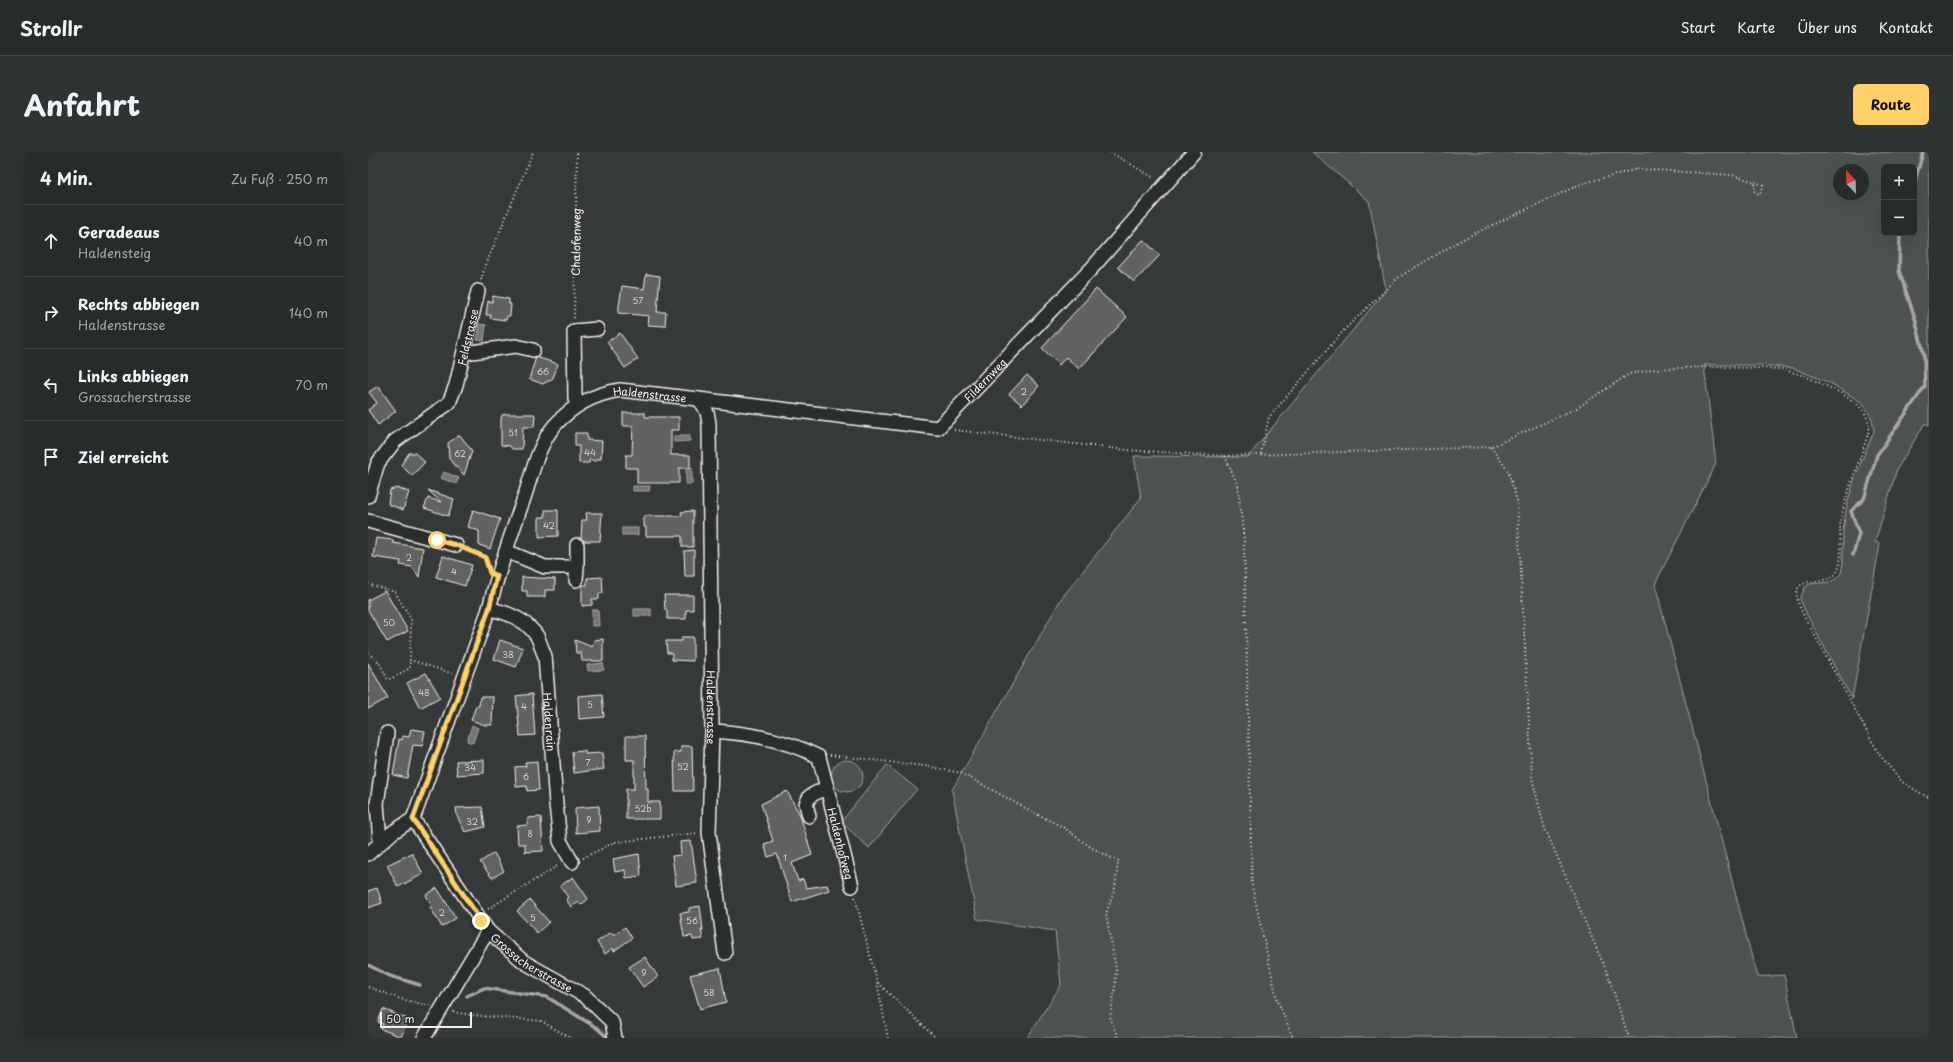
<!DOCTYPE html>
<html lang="de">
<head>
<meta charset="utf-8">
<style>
  body { margin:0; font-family:"Playpen Sans",sans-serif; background:#303333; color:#f1f3f6 }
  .controls { position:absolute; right:12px; top:12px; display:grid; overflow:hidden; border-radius:6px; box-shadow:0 4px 16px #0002 }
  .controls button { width:36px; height:36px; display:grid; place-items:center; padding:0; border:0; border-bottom:1px solid #444747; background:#282b2b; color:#f1f3f6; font:20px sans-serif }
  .compass { position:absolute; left:1465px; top:12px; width:36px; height:36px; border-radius:50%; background:#282b2b; box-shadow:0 4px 16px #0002; rotate:337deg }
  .scale { position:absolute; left:12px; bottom:10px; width:92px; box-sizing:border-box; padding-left:4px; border:2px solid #f4f1e8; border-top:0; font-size:11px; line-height:14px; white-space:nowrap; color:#f4f1e8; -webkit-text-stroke:3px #2a2d2e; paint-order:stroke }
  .stop { position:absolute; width:12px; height:12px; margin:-9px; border:3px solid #ffd166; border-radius:50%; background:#fff }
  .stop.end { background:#ffd166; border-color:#fff; box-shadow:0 1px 4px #0008 }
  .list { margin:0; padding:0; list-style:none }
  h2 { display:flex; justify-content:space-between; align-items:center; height:52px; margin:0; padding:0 16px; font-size:17px }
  h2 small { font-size:13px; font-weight:400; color:#a5a7a9 }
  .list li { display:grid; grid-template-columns:26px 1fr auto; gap:12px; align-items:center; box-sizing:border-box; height:72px; padding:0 16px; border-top:1px solid #444747 }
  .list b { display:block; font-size:15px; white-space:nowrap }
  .list p { margin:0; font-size:13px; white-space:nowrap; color:#a5a7a9 }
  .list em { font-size:13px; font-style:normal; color:#a5a7a9 }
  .icon { flex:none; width:22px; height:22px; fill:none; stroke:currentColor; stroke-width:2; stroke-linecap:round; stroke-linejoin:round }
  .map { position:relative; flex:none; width:1561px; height:886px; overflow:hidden; border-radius:6px }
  header { display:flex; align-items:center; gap:24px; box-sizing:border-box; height:56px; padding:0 20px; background:#282b2b; border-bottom:1px solid #444747 }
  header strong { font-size:19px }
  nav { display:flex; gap:22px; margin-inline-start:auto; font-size:14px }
  .intro { display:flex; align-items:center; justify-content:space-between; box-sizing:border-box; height:96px; padding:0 24px }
  h1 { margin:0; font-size:28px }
  .button { padding:10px 18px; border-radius:6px; background:#ffd166; color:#111; font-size:14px; font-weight:700 }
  main { display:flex; gap:24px; padding:0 24px }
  aside { flex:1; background:#282b2b; border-radius:6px; box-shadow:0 4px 16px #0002 }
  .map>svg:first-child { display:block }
</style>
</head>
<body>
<header>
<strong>Strollr</strong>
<nav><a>Start</a><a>Karte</a><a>Über uns</a><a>Kontakt</a></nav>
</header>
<div class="intro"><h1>Anfahrt</h1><a class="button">Route</a></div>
<main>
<aside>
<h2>4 Min.<small>Zu Fuß · 250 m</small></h2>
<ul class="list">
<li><svg class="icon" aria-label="ahead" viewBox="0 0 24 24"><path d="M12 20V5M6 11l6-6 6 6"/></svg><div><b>Geradeaus</b><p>Haldensteig</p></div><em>40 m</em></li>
<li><svg class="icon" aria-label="right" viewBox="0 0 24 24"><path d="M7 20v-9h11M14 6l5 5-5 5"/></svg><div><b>Rechts abbiegen</b><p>Haldenstrasse</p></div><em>140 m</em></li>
<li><svg class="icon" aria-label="left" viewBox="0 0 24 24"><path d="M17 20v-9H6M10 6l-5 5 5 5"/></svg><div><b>Links abbiegen</b><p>Grossacherstrasse</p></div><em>70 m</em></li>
<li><svg class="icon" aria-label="arrive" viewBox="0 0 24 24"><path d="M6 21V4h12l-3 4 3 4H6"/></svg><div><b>Ziel erreicht</b></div></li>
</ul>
</aside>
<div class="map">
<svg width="1561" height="886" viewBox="0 0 1561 886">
  <rect width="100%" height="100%" fill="#363939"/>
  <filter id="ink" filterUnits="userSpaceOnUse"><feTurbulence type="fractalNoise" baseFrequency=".025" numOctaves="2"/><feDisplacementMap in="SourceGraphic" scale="8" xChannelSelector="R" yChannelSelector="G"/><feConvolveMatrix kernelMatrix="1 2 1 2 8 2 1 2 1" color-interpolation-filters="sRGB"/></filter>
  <g filter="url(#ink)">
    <!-- green -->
    <g fill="#4e514f" stroke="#a1a19c" fill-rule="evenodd">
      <path d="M 944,0 L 1561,0 L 1561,274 L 1557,271 L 1529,317 L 1507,390 L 1512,392 L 1484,547 L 1439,463 L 1432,447 L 1437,435 L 1442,432 L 1462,430 L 1468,427 L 1473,421 L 1475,411 L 1475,378 L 1479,353 L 1487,325 L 1506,279 L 1504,267 L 1495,251 L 1462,231 L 1425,216 L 1393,213 L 1336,213 L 1348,312 L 1287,432 L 1389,825 L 1416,823 L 1429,886 L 659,886 L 693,833 L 687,779 L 609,767 L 584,638 L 693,447 L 773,346 L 766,304 L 880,305 L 1018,138 L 1001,49 ZM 1516,15 L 1546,15 L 1546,81 L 1516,81 ZM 1471,18 L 1495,18 L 1495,42 L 1471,42 Z"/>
      <circle cx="479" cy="624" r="16"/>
      <polygon points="519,613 549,637 501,696 473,670"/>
    </g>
    <!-- water -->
    <g fill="#757572" stroke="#a8a7a1">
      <polygon points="112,172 118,173 116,189 109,188"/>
      <polygon points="306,284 322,284 322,289 306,290"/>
      <rect x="318" y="316" width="6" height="16"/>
      <polygon points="76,320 91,326 88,332 73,326"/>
      <polygon points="265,334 282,334 281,339 265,339"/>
      <rect x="254" y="376" width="16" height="7"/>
      <rect x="266" y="457" width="17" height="7"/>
      <polygon points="224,458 230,458 231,474 224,474"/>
      <polygon points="235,511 236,518 220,519 219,513"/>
      <polygon points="104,573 110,576 105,591 99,589"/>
    </g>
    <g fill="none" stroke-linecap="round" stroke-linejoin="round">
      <!-- stream -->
      <g stroke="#a8a7a1" stroke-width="3.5">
        <polyline points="1546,33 1555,0"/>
        <polyline points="1485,403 1491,382 1483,359 1496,347 1509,303 1557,234 1556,203 1547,166 1531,119 1532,81"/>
        <polyline points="0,813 22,824 52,833"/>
        <polyline points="99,844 116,836 179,845 229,876 240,886"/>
      </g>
    </g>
    <!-- building -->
    <g fill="#616362" stroke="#f4f1e8">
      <polygon points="775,88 792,103 766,130 750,115"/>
      <polygon points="278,122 292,124 289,160 298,160 297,174 280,173 281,164 250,161 254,134 276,137"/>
      <polygon points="728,137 759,165 711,217 698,205 691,213 674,196"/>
      <polygon points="125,144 141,147 141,152 143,152 142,164 139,164 138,168 122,166 123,163 118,163 120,149 124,150"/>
      <polygon points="252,181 270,207 257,216 239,190"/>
      <polygon points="168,205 190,212 185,226 175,232 161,227"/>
      <polygon points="659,223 671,234 654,253 641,242"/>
      <polygon points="10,234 28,259 10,273 0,258 9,251 1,240"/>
      <polygon points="255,261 277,261 277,265 311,265 311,278 303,278 303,303 322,303 322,316 311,316 311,331 269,331 269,316 258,316 258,303 264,303 265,274 255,274"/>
      <polygon points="138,262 166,262 167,263 166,275 155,275 154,297 144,297 142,294 133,293 133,267 134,263"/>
      <polygon points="207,281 219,281 219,288 234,289 233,307 228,307 228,310 222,307 221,311 211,311 211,294 207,294"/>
      <polygon points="92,283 104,299 96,323 81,307 80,291"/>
      <polygon points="41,301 47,301 57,310 44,324 33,313"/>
      <polygon points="29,336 41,340 35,358 20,352 22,338"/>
      <polygon points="60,338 86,347 80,364 56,356 60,346 73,350"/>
      <polygon points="105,358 132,367 122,397 111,393 111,379 100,375"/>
      <polygon points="177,358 190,358 190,384 171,385 171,365 177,365"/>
      <polygon points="325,359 325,395 314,395 314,384 278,384 278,375 276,375 276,364 314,364 313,360"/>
      <polygon points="218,361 234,361 232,389 216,389 213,386 214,368 219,368"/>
      <polygon points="8,386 25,388 25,391 55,396 51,425 44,415 32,413 33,409 5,405"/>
      <polygon points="326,398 326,424 317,424 316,399"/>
      <polygon points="75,404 104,413 97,434 68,425"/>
      <polygon points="154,425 187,427 187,438 177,438 177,445 159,445 159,439 154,439"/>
      <polygon points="234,425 235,441 231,441 231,447 224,447 224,453 214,454 214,433 219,433 219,426"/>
      <polygon points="17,439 40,479 19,490 0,458 0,448"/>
      <polygon points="296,443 325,443 325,458 318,458 318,467 299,467 299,458 297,458"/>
      <polygon points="314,485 325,485 325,509 304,508 304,501 299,501 298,489 314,489"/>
      <polygon points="235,487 235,509 214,509 213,501 208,501 207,488 224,495 226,488"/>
      <polygon points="132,488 155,496 148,515 126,507"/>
      <polygon points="0,511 20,546 0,557"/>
      <polygon points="58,521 72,545 52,556 39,531"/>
      <polygon points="164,542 167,583 152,584 148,544"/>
      <polygon points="234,542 236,565 211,567 210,544"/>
      <polygon points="112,545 125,545 124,573 117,573 103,568 108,554 111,554"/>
      <polygon points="43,577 57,579 54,594 45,593 39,626 25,623 31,587 34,588 35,584 41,585"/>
      <polygon points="258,584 277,584 278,637 280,637 280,650 292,650 292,667 258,667 258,637 266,637 266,608 258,608"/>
      <polygon points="313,594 324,594 325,639 307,639 306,600 313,600"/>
      <polygon points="217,599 217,602 234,601 236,617 206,621 204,600"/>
      <polygon points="116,608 116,621 89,623 88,609"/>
      <polygon points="169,609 171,638 159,639 159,634 148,635 147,615 158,614 157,610"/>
      <polygon points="419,639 432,663 444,703 424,711 430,729 435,727 438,736 459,733 461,738 424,750 409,702 400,705 396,692 405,689 393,652"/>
      <polygon points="231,654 232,679 208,681 207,656"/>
      <polygon points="114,655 117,675 97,680 89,664 88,656"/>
      <polygon points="173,665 175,699 157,700 157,692 150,692 149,674 160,673 160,666"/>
      <polygon points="323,689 329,731 308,734 304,704 313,703 312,690"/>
      <polygon points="44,701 55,722 30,735 19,713"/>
      <polygon points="126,701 136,719 124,726 112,710"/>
      <polygon points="271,702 273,724 258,726 257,718 247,720 245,707"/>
      <polygon points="205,725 220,747 213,753 211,750 203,755 198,747 200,745 192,734"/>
      <polygon points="9,736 14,751 0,756 0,739"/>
      <polygon points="69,736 88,766 74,775 62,755 64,754 58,743"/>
      <polygon points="162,748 181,770 169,781 149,759"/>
      <polygon points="332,754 335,778 333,778 335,787 325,788 324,784 316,785 312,761 321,760 321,756"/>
      <polygon points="257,775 264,786 246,799 245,796 237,802 229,790 240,782 245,781 246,783"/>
      <polygon points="277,805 290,825 275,835 261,815"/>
      <polygon points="352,816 358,850 332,857 322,823"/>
      <polygon points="15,857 40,867 33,885 13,877 15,872 10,870"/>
    </g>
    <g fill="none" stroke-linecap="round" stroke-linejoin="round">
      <defs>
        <g id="minor">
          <polyline points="96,201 148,194 165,198"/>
          <path id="s2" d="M 330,247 L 570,276 L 724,116 L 826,0"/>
          <polyline points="209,253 207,247 206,179 229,177"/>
          <path id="s3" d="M 0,344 L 10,311 L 27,289 L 81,251 L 88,233 L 110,139"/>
          <polyline points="0,369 88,393"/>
          <polyline points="138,399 177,415 209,415 209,393"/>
          <polyline points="208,428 209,415"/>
          <path id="s4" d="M 121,457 C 139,460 158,468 169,484 C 172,490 174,498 177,504 L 188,652 L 192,689 L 204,710"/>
          <path id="s5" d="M 344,579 C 380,581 419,588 451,605 L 484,734"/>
          <polyline points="441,664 438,652 442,644 459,635"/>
          <path id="s6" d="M 45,667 L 120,779 L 156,810 L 217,844 L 244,870 L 247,886"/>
          <polyline points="12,690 9,652 19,581"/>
          <path id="s7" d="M 0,702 L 25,680 L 45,667 L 121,457 C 130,419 143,383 156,346 C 164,322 170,293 187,273 C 205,253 226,242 252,238 L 330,247 C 338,254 340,262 341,272 L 344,579 L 341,680 L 357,801"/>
          <polyline points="56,886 120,779"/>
        </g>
      </defs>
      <!-- minor casing -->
      <use href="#minor" stroke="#f4f1e8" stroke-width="16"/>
      <!-- path -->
      <g stroke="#f4f1e8" stroke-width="2" stroke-dasharray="1 3" stroke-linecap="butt">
        <polyline points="742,0 786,26"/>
        <polyline points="113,128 117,115 165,0"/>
        <path id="s1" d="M 206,166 L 209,0"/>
        <path d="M 586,278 L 759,298 L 857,304 L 1123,295 L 1209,256 L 1261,222 L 1288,217 L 1339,215 L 1392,216 L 1413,217 L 1437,224 L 1473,241 L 1488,251 L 1496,259 L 1502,274 C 1494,307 1479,334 1473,368 C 1470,381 1476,409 1469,420 C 1457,439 1411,415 1436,464 L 1511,602 L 1534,630 L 1561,646"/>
        <polyline points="1123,295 1140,319 1149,349 1164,626 1176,674 1240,823 1261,886"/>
        <polyline points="893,302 901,265 977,177 1031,125 1097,86 1213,32 1269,17 1364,23 1387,30 1386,39 1391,42 1394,39 1395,33 1387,30"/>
        <polyline points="857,304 870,334 876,389 884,734 909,847 925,886"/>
        <polyline points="98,399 117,405 120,413"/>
        <polyline points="0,432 27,440 43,467 42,508 86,522"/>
        <polyline points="0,501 11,510 20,528 42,516 42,509"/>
        <polyline points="462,603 564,615 593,621 670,663 695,675 724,696 750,709 747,736 738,762 748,817 747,836 742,865 750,886"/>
        <polyline points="215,706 247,690 330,681"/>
        <polyline points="487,745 509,830 520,886"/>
        <polyline points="120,757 191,713"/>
        <polyline points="510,831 568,886"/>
        <polyline points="0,835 33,847 62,854"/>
        <polyline points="85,860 102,863 173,869 203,886"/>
      </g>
      <!-- minor -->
      <use href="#minor" stroke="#2a2d2e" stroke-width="13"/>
    </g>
  </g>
  <g fill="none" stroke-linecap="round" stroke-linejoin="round" filter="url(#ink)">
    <!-- route -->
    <polyline stroke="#ffd166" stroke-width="5" points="69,388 88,393 117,405 122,421 129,424 121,457 45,667 113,769"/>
  </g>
  <g text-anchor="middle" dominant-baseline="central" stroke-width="3.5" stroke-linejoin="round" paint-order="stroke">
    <!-- number labels -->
    <g font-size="9" fill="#cfcec6">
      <text x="270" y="148">57</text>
      <text x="175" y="219">66</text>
      <text x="656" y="239">2</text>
      <text x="145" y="280">51</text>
      <text x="222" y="300">44</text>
      <text x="92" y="301">62</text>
      <text x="181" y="373">42</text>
      <text x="41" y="405">2</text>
      <text x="86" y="419">4</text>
      <text x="21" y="470">50</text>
      <text x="140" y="502">38</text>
      <text x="56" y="540">48</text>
      <text x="222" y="552">5</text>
      <text x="156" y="554">4</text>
      <text x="220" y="610">7</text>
      <text x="315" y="614">52</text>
      <text x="102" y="615">34</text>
      <text x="158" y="624">6</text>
      <text x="275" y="656">52b</text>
      <text x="221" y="667">9</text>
      <text x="104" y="669">32</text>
      <text x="162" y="681">8</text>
      <text x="417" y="705">1</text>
      <text x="74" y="760">2</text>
      <text x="165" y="765">5</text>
      <text x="324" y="768">56</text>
      <text x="276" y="820">9</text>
      <text x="341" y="840">58</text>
    </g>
    <!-- street labels -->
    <g font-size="11" fill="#f4f1e8" stroke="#2a2d2e">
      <text stroke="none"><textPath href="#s1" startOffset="76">Chalofenweg</textPath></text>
      <text stroke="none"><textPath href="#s3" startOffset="197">Feldstrasse</textPath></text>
      <text stroke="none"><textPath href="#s2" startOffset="309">Fildernweg</textPath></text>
      <text stroke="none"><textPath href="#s7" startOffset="582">Haldenstrasse</textPath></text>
      <text stroke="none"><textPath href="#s7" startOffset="942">Haldenstrasse</textPath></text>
      <text stroke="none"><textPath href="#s4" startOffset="144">Haldenrain</textPath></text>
      <text stroke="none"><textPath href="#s5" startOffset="200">Haldenhofweg</textPath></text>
      <text stroke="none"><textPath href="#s6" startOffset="189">Grossacherstrasse</textPath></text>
    </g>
  </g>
</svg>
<div class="controls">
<button>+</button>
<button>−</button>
</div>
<svg class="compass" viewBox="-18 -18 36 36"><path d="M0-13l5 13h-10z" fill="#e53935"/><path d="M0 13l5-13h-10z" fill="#a5a7a9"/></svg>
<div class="scale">50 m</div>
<div class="stop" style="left:69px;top:388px"></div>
<div class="stop end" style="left:113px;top:769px"></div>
</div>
</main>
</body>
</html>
